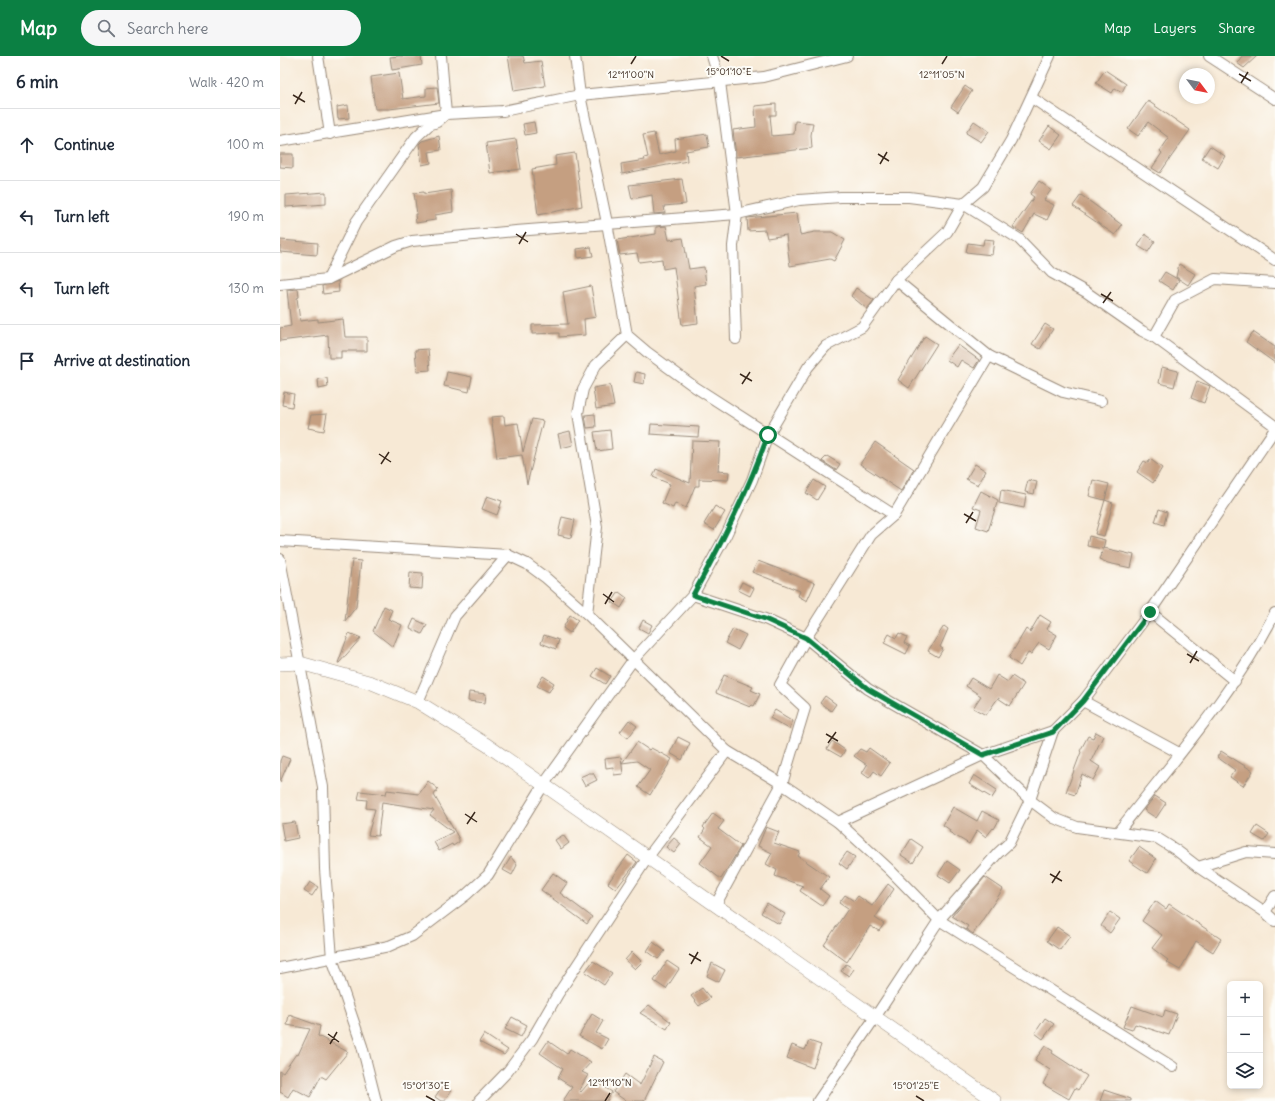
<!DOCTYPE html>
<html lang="en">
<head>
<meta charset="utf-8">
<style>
  body { margin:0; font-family:Delius,sans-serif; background:#f6f6f7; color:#1f2937 }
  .controls { position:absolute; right:12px; bottom:12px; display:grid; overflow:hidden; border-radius:6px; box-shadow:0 2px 6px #0003 }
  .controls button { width:36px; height:36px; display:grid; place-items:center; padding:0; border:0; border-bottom:1px solid #e0e1e3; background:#fff; color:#1f2937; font:20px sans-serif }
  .compass { position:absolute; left:899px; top:12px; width:36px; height:36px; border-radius:50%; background:#fff; box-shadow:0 2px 6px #0003; rotate:122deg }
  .stop { position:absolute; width:12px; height:12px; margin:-9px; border:3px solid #0b8043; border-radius:50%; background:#fff }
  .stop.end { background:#0b8043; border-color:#fff; box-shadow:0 1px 4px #0008 }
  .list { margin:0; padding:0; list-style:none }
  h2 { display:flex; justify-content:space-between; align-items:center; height:52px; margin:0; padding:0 16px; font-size:17px }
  h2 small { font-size:13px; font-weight:400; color:#747a83 }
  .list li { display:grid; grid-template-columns:26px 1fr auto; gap:12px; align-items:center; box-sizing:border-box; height:72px; padding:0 16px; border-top:1px solid #e0e1e3 }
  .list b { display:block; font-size:15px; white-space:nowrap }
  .list em { font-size:13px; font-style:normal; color:#747a83 }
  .icon { flex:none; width:22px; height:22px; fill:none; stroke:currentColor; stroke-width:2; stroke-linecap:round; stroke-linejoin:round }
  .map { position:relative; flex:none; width:995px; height:1045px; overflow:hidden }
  header { display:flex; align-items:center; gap:24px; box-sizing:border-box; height:56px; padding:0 20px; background:#0b8043; color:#fff }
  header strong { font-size:19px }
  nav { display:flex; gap:22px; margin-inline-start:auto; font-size:14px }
  .search { width:280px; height:36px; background:#f6f6f7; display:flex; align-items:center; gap:10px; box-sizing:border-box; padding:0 14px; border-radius:22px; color:#747a83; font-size:15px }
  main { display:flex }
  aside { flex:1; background:#fff }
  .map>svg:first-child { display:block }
</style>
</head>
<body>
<header>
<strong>Map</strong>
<div class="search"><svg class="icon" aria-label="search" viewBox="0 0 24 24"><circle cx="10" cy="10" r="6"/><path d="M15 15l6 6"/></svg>Search here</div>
<nav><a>Map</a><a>Layers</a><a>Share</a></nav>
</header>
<main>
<aside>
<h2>6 min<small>Walk · 420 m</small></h2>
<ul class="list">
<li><svg class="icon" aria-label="ahead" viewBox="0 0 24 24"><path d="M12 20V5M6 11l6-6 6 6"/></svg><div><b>Continue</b></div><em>100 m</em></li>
<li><svg class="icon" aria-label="left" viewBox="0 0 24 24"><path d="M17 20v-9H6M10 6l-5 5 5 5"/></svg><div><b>Turn left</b></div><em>190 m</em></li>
<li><svg class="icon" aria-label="left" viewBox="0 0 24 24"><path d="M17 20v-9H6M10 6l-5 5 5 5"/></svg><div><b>Turn left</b></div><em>130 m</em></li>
<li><svg class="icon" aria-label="arrive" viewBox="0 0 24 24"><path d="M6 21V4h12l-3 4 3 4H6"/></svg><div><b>Arrive at destination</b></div></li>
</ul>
</aside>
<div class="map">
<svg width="995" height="1045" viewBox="0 0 995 1045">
  <rect width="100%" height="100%" fill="#fdfcf7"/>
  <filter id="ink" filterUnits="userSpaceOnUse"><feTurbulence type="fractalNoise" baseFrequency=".025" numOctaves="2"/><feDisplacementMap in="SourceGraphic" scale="8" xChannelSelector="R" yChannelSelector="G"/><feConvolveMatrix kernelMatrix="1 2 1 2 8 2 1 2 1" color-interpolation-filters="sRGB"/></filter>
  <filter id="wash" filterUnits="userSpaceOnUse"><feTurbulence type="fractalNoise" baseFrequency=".012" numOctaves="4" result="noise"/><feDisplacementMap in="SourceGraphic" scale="16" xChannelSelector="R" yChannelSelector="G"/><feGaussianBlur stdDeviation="0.9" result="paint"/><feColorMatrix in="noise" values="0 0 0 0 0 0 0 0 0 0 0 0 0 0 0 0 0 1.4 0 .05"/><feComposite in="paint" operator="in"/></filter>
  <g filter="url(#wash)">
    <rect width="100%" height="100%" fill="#f7e9d5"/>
    <g id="blocks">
      <!-- building -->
      <g fill="#c59f81">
        <polygon points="120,0 141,0 142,9 112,14 110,1"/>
        <polygon points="228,0 243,0 245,7 261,5 265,30 234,35"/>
        <polygon points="962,0 977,0 964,12 957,7"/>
        <polygon points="825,14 846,28 842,36 835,32 832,37 816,27"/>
        <polygon points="119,17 123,43 146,40 146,32 157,31 159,47 109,53 95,53 91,21"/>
        <polygon points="685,30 692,35 678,56 671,51"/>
        <polygon points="868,45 910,74 880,117 872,112 882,97 880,95 889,82 868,66 858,80 848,73"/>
        <polygon points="496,48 496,59 490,59 492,80 514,78 515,65 533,67 531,79 532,92 456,101 453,74 476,71 475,50"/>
        <polygon points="68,49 69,62 58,63 57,51"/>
        <polygon points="694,65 709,75 701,86 686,77"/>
        <polygon points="254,66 256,77 245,79 243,68"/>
        <polygon points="769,70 781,79 771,93 759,85"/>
        <polygon points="374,77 379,99 396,95 395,83 427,78 429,91 406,95 407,105 342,118 341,108 365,104 364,102 368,101 363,79"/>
        <polygon points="159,80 161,94 149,96 151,107 142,109 139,88 142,85"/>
        <polygon points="236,83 241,113 210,117 206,87"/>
        <polygon points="930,90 945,100 938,112 922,102"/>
        <polygon points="295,97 302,150 258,159 252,113 276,109 275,100"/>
        <polygon points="0,98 13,98 13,112 0,111"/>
        <polygon points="402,123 406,148 384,150 385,157 374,158 372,139 352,143 349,129"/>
        <polygon points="759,125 771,134 764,144 774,149 767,164 754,158 743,177 733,171 754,141 750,138"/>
        <polygon points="171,134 173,156 155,159 155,164 136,167 135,158 137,158 134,137 144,136 144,138"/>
        <polygon points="46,136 46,148 6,151 6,139"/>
        <polygon points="801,139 842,169 835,179 793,150"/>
        <polygon points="517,157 520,179 535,176 552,176 565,184 554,205 550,203 510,210 506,179 487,182 485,174 468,175 467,162"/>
        <polygon points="386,170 389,184 403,182 409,213 424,211 426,228 414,230 418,267 402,269 394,211 383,213 382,203 359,206 357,197 340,199 337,184 376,178 376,171"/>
        <polygon points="865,178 875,185 868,196 858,190"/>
        <polygon points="704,183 714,184 712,199 686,196 688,187 703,189"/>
        <polygon points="0,184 38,187 37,199 0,196"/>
        <polygon points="311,191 313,200 298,202 297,193"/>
        <polygon points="899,208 915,218 908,229 896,221"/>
        <polygon points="885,216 899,224 893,234 879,225"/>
        <polygon points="58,225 59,236 43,238 42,230"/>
        <polygon points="311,230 316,261 304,263 305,279 279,281 279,277 252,278 252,269 288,268 283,236"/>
        <polygon points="576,232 594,244 587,253 571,240"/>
        <polygon points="18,233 19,241 17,242 20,265 38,263 38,266 63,263 65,281 87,281 87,295 61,295 61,302 49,302 48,279 0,285 0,272 11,270 7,234"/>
        <polygon points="765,268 773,273 760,293 752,288"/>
        <polygon points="973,276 995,291 995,307 966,286"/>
        <polygon points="645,280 657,288 629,332 618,324"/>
        <polygon points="678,289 699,304 694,312 681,304 677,311 667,304"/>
        <polygon points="148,293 150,314 137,315 135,294"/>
        <polygon points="882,311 898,315 894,331 879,327"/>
        <polygon points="167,316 192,321 189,336 164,330"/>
        <polygon points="356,316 365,318 364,328 354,326"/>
        <polygon points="47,322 48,331 39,333 38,323"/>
        <polygon points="917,325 930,330 924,347 911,342"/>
        <polygon points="330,329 334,350 316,353 313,332"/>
        <polygon points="4,336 14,338 12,351 2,349"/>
        <polygon points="47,358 44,375 28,372 31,359"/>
        <polygon points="315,358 316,371 307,372 305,359"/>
        <polygon points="224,360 225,369 238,367 243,396 252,363 263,365 247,428 242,399 217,402 211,361"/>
        <polygon points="371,368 419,371 418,381 370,378"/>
        <polygon points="330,374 332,393 317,395 314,376"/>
        <polygon points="290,375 293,389 281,392 278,378"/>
        <polygon points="412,385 440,386 438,415 449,416 448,424 419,423 419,430 415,430 406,452 395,447 393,452 382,447 390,428 373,421 376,413 410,427"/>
        <polygon points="595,386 634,413 621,435 580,408"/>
        <polygon points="547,400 560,408 556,414 542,405"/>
        <polygon points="870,403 882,412 873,427 857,416 864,405 868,407"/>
        <polygon points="695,408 706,415 698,429 686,423"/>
        <polygon points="534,424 545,431 537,444 526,437"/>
        <polygon points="748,424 757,426 754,438 745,436"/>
        <polygon points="813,424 829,428 825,444 809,440"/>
        <polygon points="721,434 746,439 744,452 719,447"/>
        <polygon points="701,435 718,444 708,475 696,471 701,454 693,451"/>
        <polygon points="207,440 222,445 217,459 202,453"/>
        <polygon points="825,444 833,447 824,480 815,478"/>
        <polygon points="435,450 445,456 434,474 424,468"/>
        <polygon points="879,453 887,456 884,469 875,466"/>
        <polygon points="282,461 295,464 291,482 278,479"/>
        <polygon points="809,480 825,484 823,493 807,490"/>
        <polygon points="824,492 854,499 851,512 828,507 819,503"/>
        <polygon points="72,504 81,505 76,551 65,565"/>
        <polygon points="478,505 535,527 527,545 518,540 520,535 472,516"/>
        <polygon points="130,516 143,517 142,533 129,532"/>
        <polygon points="462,526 474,532 470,540 458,534"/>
        <polygon points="339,536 347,542 341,552 332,546"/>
        <polygon points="104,550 112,554 108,563 122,569 113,591 93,575"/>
        <polygon points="290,559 298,564 290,577 283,572"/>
        <polygon points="760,559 771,566 767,573 777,579 769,593 759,587 751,598 748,597 740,610 729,602 746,573 750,576"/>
        <polygon points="134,563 147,569 142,578 130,572"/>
        <polygon points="363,564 372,569 368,577 359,572"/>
        <polygon points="664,570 668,573 660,591 663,593 658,601 648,595"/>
        <polygon points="453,573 466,579 458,594 445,587"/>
        <polygon points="69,577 81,582 59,607 58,607"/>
        <polygon points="619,577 627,581 624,587 630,590 626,598 604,587 609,578 616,582"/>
        <polygon points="264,579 279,584 276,593 261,587"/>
        <polygon points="317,612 330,620 325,628 312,620"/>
        <polygon points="444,619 473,631 471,634 480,638 474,650 472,649 470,651 436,637"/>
        <polygon points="717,619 728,626 732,620 744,628 730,650 718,642 706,659 693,652 701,640 686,630 691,622 709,633"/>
        <polygon points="263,620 274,627 269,636 257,630"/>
        <polygon points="189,636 206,638 205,647 188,645"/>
        <polygon points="545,640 556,648 551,655 540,647"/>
        <polygon points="495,654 513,665 509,673 490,662"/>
        <polygon points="349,664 357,670 348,682 340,676"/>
        <polygon points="816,676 823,680 811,705 820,711 813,724 802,718 795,739 786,736 801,696 800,695 808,680 813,682"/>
        <polygon points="398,681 410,687 402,704 390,697"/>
        <polygon points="552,685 565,694 561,701 547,693"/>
        <polygon points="357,686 369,694 371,692 392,703 370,739 358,731 370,714 357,705 342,707"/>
        <polygon points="589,692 610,707 601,720 594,715 589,722 582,717 587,709 574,700 580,693 586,696"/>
        <polygon points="941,695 973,715 963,730 950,721 955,714 937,701"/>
        <polygon points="2,700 10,703 0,726 0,705"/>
        <polygon points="341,701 343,718 334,719 333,711 326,712 325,703"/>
        <polygon points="309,717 313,717 317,724 305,730 300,721"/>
        <polygon points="694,719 717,734 712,742 689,728"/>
        <polygon points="148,725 158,733 154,739 179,783 179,786 173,790 172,788 159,795 154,786 173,776 150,759 154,754 102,746 98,780 88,779 95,753 86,752 87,744 78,743 80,735 106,738 107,734 139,738"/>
        <polygon points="875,740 886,747 876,762 864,754"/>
        <polygon points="673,751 697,765 702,755 719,764 714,773 713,772 706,781 697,774 689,788 669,776 670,774 663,769"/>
        <polygon points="433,757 444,765 438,773 461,790 441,823 420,807 432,790 420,781 425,773 423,771"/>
        <polygon points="15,766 18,782 4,785 1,768"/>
        <polygon points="977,770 989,778 984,785 972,778"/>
        <polygon points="486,771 499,776 494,787 520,796 518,800 549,821 540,833 549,840 542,850 520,835 523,830 495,820 497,814 486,808 492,797 478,790"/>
        <polygon points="283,779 289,787 281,793 275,784"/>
        <polygon points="394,782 401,788 394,797 386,791"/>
        <polygon points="631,783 643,791 633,807 621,799"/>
        <polygon points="859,791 876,803 867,817 849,805"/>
        <polygon points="567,796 575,801 567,813 559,807"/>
        <polygon points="348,799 357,806 336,833 328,827"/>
        <polygon points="231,801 237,809 232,819 223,814"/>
        <polygon points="667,805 680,814 670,827 658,819"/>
        <polygon points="273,817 287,827 280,837 312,861 307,868 261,834"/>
        <polygon points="705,821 723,833 693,878 686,873 688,870 672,860"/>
        <polygon points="30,826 38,831 32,840 24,835"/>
        <polygon points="608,828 614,833 595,862 604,868 599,875 590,870 567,906 544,889 568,853 559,847 565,839 574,845 578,840 592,850"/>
        <polygon points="875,845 886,853 889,848 941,883 933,896 916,885 900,914 886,906 888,904 872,892 882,879 862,865"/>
        <polygon points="487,847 505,858 499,868 481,857"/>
        <polygon points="830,856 840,863 830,877 821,870"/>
        <polygon points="777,871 790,880 780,894 767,885"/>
        <polygon points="373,886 385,895 378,903 367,895"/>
        <polygon points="352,896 362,906 355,913 345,904"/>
        <polygon points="313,905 332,917 324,929 305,916"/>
        <polygon points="387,905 399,913 386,933 374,925"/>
        <polygon points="432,907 445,914 439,926 427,920"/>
        <polygon points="566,908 574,913 569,920 561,915"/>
        <polygon points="422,932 430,942 419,950 411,940"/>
        <polygon points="369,949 391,966 387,973 360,957"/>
        <polygon points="852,950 883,961 885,954 897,958 889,979 855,968 852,974 843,971"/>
        <polygon points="312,958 323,965 316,977 328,983 322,993 299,980"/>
        <polygon points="9,959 40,970 38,980 68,996 46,1023 41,1020 30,1041 13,1032 8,1041 0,1036 0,1015 3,1017 16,998 18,999 30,973 7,969"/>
        <polygon points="232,961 247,969 241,981 225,973"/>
        <polygon points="765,962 774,968 763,983 755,977"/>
        <polygon points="204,978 228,994 224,999 199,986"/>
        <polygon points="268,985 287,998 290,993 311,1006 302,1016 308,1019 299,1034 301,1036 312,1023 332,1036 327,1045 283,1045 292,1031 278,1022 283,1013 260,997"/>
        <polygon points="529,985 541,989 533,1012 507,1002 512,989 525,994"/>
        <polygon points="765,990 773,995 772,997 807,1020 798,1034 795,1032 789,1043 763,1028 770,1014 755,1004"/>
        <polygon points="374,1001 383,1006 364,1045 346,1045 333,1036 345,1018 360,1029"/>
        <polygon points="163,1029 171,1035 164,1045 161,1045 155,1041"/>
        <polygon points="824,1034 851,1043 851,1045 820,1045"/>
      </g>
    </g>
  </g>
  <g filter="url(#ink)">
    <use href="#blocks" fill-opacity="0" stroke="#998a7a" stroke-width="1"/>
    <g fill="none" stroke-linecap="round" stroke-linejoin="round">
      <defs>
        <g id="street">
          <polyline points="38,0 50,78"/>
          <polyline points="295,0 300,39 327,167 347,279 367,296 415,331 614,459"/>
          <polyline points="432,0 440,26 457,158 453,190 456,283"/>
          <polyline points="929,0 995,43"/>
          <polyline points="752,42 995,204"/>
          <polyline points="0,85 166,58 223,55 300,39 484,21 567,0"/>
          <polyline points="48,223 76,166 136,81 149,69 157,66 166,58 161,0"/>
          <polyline points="616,224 709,300 783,336 821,345"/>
          <polyline points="0,228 48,223 116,190 132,185 236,175 457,158 519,144 561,141 629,141 683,148 739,183 772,217 806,236 862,275 874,281 995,370"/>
          <polyline points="874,281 895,244 935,223 995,227"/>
          <polyline points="0,485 228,499 247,508 266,522 307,558 447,695 502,728 558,766 609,813 659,864 893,1011"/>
          <polyline points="0,503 43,731 45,813 52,902 82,990 96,1045"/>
          <polyline points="413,539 485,563 526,582 588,633 703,699 750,744 774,762 797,771 877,782 896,794 918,811 966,796 995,798"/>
          <polyline points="870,556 955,625"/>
          <polyline points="307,558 317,471 298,357 303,333 316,309 347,279"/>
          <polyline points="803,645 899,697"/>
          <polyline points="138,646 175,560 228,499"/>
          <polyline points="558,766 703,699 773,675"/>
          <path d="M 838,776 C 893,705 954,637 995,557"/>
          <polyline points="918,811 985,856 995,865"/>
          <polyline points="436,848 502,728 525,652 500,629 526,582 591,479 614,459 709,300"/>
          <polyline points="985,856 995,840"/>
          <polyline points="0,912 109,890 132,880 186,839 208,819 264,728 353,604 413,539 446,479 472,424 488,379 528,311 546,290 582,271 616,224 667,176 683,148 703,131 731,84 770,0"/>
          <polyline points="199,1045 228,1015 252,983 278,938 368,801 447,695"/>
          <polyline points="538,1045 596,960 659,864 718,797 729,787 750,744 773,675 803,645 870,556 995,373"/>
        </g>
        <polyline id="secondary" points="0,608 20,607 92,627 138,646 207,689 715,1045"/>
      </defs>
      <!-- street casing -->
      <use href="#street" stroke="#998a7a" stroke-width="12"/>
      <!-- secondary casing -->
      <use href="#secondary" stroke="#998a7a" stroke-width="14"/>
      <!-- street -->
      <use href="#street" stroke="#fff" stroke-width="10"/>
      <!-- secondary -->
      <use href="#secondary" stroke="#fff" stroke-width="13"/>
    </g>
  </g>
  <g fill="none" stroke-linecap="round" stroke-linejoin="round" filter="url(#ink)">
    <!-- route -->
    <path stroke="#0b8043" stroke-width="5" d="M 488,379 C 468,435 442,487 413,539 L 485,563 L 526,582 L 588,633 L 703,699 L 773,676 L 803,645 L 870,556"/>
  </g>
  <!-- ticks -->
  <path fill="none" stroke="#3b2a1e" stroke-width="1.5" d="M 441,0 L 449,5M 351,8 L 356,0M 662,8 L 667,0M 959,18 L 971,25M 961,27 L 968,16M 13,39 L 25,46M 15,48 L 22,36M 598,98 L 609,105M 600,108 L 607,96M 236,178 L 248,186M 239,188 L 246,176M 821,238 L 833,245M 823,247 L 831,236M 460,318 L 472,325M 462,328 L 470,316M 99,398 L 111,406M 101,408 L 109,396M 684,458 L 696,465M 686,467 L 693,456M 323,538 L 334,546M 325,548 L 332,536M 907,598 L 919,605M 910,607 L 917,595M 546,678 L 558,685M 548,687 L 556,676M 185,758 L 197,766M 187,768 L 195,756M 770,818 L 782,825M 772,827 L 780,815M 409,898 L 421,905M 411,908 L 418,896M 48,978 L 59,986M 50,988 L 57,976M 146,1040 L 155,1045M 636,1040 L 644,1045M 325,1045 L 330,1037"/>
  <g font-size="10" text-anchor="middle" fill="#3b2a1e" stroke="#fdfcf7" stroke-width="4" stroke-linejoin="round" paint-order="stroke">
    <text x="449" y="19">15°01'10"E</text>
    <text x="351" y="22">12°11'00"N</text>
    <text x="662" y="22">12°11'05"N</text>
    <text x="330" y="1030">12°11'10"N</text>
    <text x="146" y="1033">15°01'30"E</text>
    <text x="636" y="1033">15°01'25"E</text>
  </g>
</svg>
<div class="controls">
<button>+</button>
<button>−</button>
<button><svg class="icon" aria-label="layers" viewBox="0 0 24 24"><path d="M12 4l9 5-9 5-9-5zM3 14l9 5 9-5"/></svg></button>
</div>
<svg class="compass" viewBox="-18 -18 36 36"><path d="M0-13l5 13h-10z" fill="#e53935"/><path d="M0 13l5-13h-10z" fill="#747a83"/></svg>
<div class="stop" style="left:488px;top:379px"></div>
<div class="stop end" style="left:870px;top:556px"></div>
</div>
</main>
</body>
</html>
